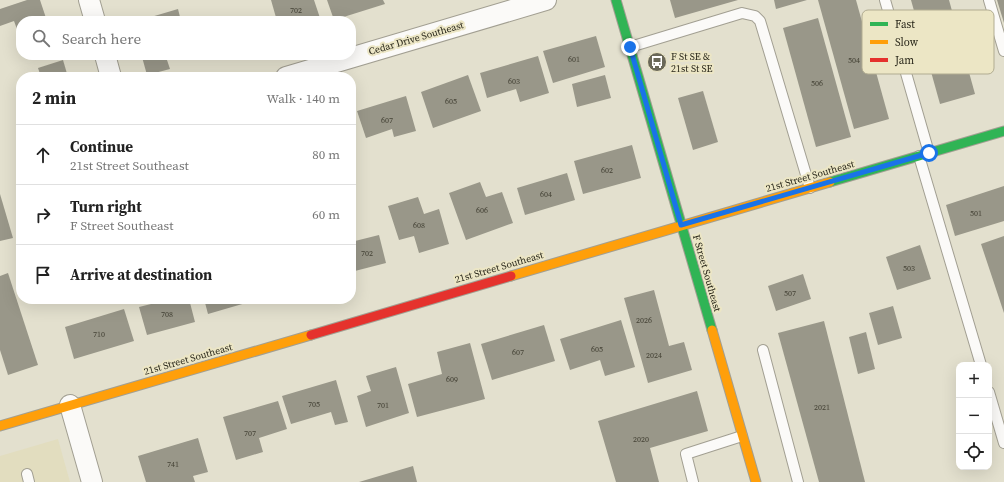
<!DOCTYPE html>
<html lang="en">
<head>
<meta charset="utf-8">
<style>
  body { margin:0; font-family:"Source Serif 4",serif; background:#f6f6f6; color:#222 }
  .controls { position:absolute; right:12px; bottom:12px; display:grid; overflow:hidden; border-radius:8px; box-shadow:0 4px 16px #0002 }
  .controls button { width:36px; height:36px; display:grid; place-items:center; padding:0; border:0; border-bottom:1px solid #e0e0e0; background:#fff; color:#222; font:20px sans-serif }
  .stop { position:absolute; width:12px; height:12px; margin:-9px; border:3px solid #1a73e8; border-radius:50%; background:#fff }
  .stop.end { background:#1a73e8; border-color:#fff; box-shadow:0 1px 4px #0008 }
  .list { margin:0; padding:0; list-style:none }
  h2 { display:flex; justify-content:space-between; align-items:center; height:52px; margin:0; padding:0 16px; font-size:17px }
  h2 small { font-size:13px; font-weight:400; color:#767676 }
  .list li { display:grid; grid-template-columns:26px 1fr auto; gap:12px; align-items:center; box-sizing:border-box; height:60px; padding:0 16px; border-top:1px solid #e0e0e0 }
  .list b { display:block; font-size:15px; white-space:nowrap }
  .list p { margin:0; font-size:13px; white-space:nowrap; color:#767676 }
  .list em { font-size:13px; font-style:normal; color:#767676 }
  .icon { flex:none; width:22px; height:22px; fill:none; stroke:currentColor; stroke-width:2; stroke-linecap:round; stroke-linejoin:round }
  .map { position:relative; flex:none; width:1004px; height:482px; overflow:hidden }
  .search { position:absolute; background:#fff; box-shadow:0 4px 16px #0002; left:16px; top:16px; width:340px; height:44px; display:flex; align-items:center; gap:10px; box-sizing:border-box; padding:0 14px; border-radius:16px; color:#767676; font-size:15px }
  .panel { position:absolute; background:#fff; box-shadow:0 4px 16px #0002; left:16px; top:72px; width:340px; height:232px; border-radius:16px }
  .map>svg:first-child { display:block }
</style>
</head>
<body>
<div class="map">
<svg width="1004" height="482" viewBox="0 0 1004 482">
  <rect width="100%" height="100%" fill="#e3e0ce"/>
  <!-- built -->
  <polygon fill="#e2ddbf" points="58,439 70,482 0,482 0,456"/>
  <!-- building -->
  <g fill="#999789">
    <polygon points="27,0 40,0 47,21 21,21 21,40 14,21 0,26 0,9"/>
    <polygon points="271,0 314,0 321,21 277,21"/>
    <polygon points="327,0 383,0 385,4 334,20"/>
    <polygon points="670,0 738,0 675,18"/>
    <polygon points="774,0 807,0 776,9"/>
    <polygon points="818,0 856,0 889,119 854,129"/>
    <polygon points="911,0 949,0 975,94 940,104"/>
    <polygon points="997,0 1004,0 1004,23"/>
    <polygon points="178,9 181,21 152,21 151,17"/>
    <polygon points="254,17 255,21 240,21 240,20"/>
    <polygon points="818,18 851,137 816,147 783,28"/>
    <polygon points="596,36 605,67 553,83 543,51"/>
    <polygon points="137,55 171,55 166,57 170,69 147,75 142,57 138,58"/>
    <polygon points="538,56 549,93 520,102 516,89 487,98 480,73"/>
    <polygon points="63,60 68,77 41,77 38,68"/>
    <polygon points="468,75 481,111 433,128 421,92"/>
    <polygon points="605,75 611,98 577,107 572,84"/>
    <polygon points="703,91 718,142 693,150 678,98"/>
    <polygon points="406,96 416,131 394,137 392,129 366,138 357,111"/>
    <polygon points="632,145 641,178 583,194 574,161"/>
    <polygon points="567,173 575,200 525,215 517,188"/>
    <polygon points="480,182 486,197 502,192 513,223 466,240 449,193"/>
    <polygon points="1004,186 1004,221 955,236 946,205"/>
    <polygon points="0,194 13,238 0,241"/>
    <polygon points="418,197 424,214 439,209 449,244 419,253 414,236 399,240 388,206"/>
    <polygon points="379,235 386,263 351,272 351,242"/>
    <polygon points="1004,236 1004,313 981,244"/>
    <polygon points="920,245 931,279 897,290 886,257"/>
    <polygon points="8,273 38,365 8,375 0,350 0,276"/>
    <polygon points="803,274 811,299 776,311 768,286"/>
    <polygon points="654,290 669,346 684,342 692,370 648,383 624,298"/>
    <polygon points="155,299 189,299 195,322 147,335 139,307 155,303"/>
    <polygon points="204,299 259,299 208,314"/>
    <polygon points="893,306 902,338 878,345 869,313"/>
    <polygon points="124,309 134,341 74,359 65,327"/>
    <polygon points="621,320 635,367 605,376 600,360 570,370 560,339"/>
    <polygon points="824,321 865,482 819,482 778,333"/>
    <polygon points="544,325 555,361 492,380 481,344"/>
    <polygon points="866,332 875,369 858,374 849,337"/>
    <polygon points="470,343 485,399 417,417 408,384 442,374 437,352"/>
    <polygon points="396,367 409,413 366,427 357,396 371,391 366,376"/>
    <polygon points="336,380 348,422 335,425 331,412 291,424 282,396"/>
    <polygon points="697,391 708,431 650,448 659,482 616,482 598,421"/>
    <polygon points="278,401 287,429 259,438 263,452 236,460 223,417"/>
    <polygon points="198,438 208,472 193,476 195,482 146,482 138,456"/>
    <polygon points="413,466 417,482 359,482"/>
  </g>
  <g fill="none" stroke-linecap="round" stroke-linejoin="round">
    <defs>
      <g id="lane">
        <polyline points="885,0 929,153"/>
        <polyline points="989,0 1004,51"/>
        <polyline points="630,47 742,13 755,16 760,21 810,188"/>
        <polyline points="919,156 981,365"/>
        <polyline points="763,350 798,482"/>
        <polyline points="989,392 1004,443"/>
        <polyline points="27,474 29,482"/>
        <polyline points="693,482 686,454 742,436"/>
      </g>
      <g id="street">
        <polyline points="89,0 95,21"/>
        <polyline points="105,55 111,77"/>
        <polyline points="286,77 546,0"/>
        <polyline points="70,405 92,482"/>
      </g>
      <g id="fast">
        <polyline points="616,0 712,330"/>
        <polyline points="830,182 1004,131"/>
      </g>
      <g id="slow">
        <polyline points="511,276 830,182"/>
        <polyline points="712,330 756,482"/>
        <polyline points="0,426 311,335"/>
      </g>
      <polyline id="jam" points="311,335 511,276"/>
    </defs>
    <!-- lane casing -->
    <use href="#lane" stroke="#a29f92" stroke-width="12"/>
    <!-- street casing -->
    <use href="#street" stroke="#a29f92" stroke-width="22"/>
    <!-- fast casing -->
    <use href="#fast" stroke="#a29f92" stroke-width="11"/>
    <!-- slow casing -->
    <use href="#slow" stroke="#a29f92" stroke-width="11"/>
    <!-- jam casing -->
    <use href="#jam" stroke="#a29f92" stroke-width="11"/>
    <!-- lane -->
    <use href="#lane" stroke="#fbfaf8" stroke-width="10"/>
    <!-- street -->
    <use href="#street" stroke="#fbfaf8" stroke-width="20"/>
    <!-- fast -->
    <use href="#fast" stroke="#30b455" stroke-width="9"/>
    <!-- slow -->
    <use href="#slow" stroke="#ff9f0a" stroke-width="9"/>
    <!-- jam -->
    <use href="#jam" stroke="#e5322d" stroke-width="9"/>
  </g>
  <g fill="none" stroke-linecap="round" stroke-linejoin="round">
    <!-- route -->
    <polyline stroke="#1a73e8" stroke-width="5" points="630,47 681,225 929,153"/>
  </g>
  <!-- icons -->
  <defs>
    <symbol id="bus-disc" viewBox="-11 -11 22 22"><circle r="9.5" fill="#696758" stroke="#ece6c5"/><path d="M-5-6H5V4H4V6H2V4H-2V6H-4V4H-5ZM-3.5-4V0h7V-4ZM-3.5 1.2v1.5H-2V1.2ZM2 1.2v1.5H3.5V1.2Z" fill="#fff"/></symbol>
  </defs>
  <g fill-rule="evenodd">
    <use href="#bus-disc" x="646" y="51" width="22" height="22"/>
  </g>
  <g text-anchor="middle" dominant-baseline="central" stroke-width="4" stroke-linejoin="round" paint-order="stroke">
    <!-- number labels -->
    <g font-size="8" fill="#444235">
      <text x="296" y="10">702</text>
      <text x="574" y="59">601</text>
      <text x="854" y="60">504</text>
      <text x="514" y="81">603</text>
      <text x="817" y="83">506</text>
      <text x="451" y="101">605</text>
      <text x="387" y="120">607</text>
      <text x="607" y="170">602</text>
      <text x="546" y="194">604</text>
      <text x="482" y="210">606</text>
      <text x="976" y="213">501</text>
      <text x="419" y="225">608</text>
      <text x="367" y="253">702</text>
      <text x="909" y="268">503</text>
      <text x="790" y="293">507</text>
      <text x="167" y="314">708</text>
      <text x="644" y="320">2026</text>
      <text x="99" y="334">710</text>
      <text x="597" y="349">605</text>
      <text x="518" y="352">607</text>
      <text x="654" y="355">2024</text>
      <text x="452" y="379">609</text>
      <text x="314" y="404">705</text>
      <text x="383" y="405">701</text>
      <text x="822" y="407">2021</text>
      <text x="250" y="433">707</text>
      <text x="641" y="439">2020</text>
      <text x="173" y="464">741</text>
    </g>
    <!-- street labels -->
    <g font-size="10" fill="#282619" stroke="#ece6c5">
      <text transform="translate(416 38) rotate(-16)">Cedar Drive Southeast</text>
      <text transform="translate(810 176) rotate(-16)">21st Street Southeast</text>
      <text transform="translate(499 267) rotate(-16)">21st Street Southeast</text>
      <text transform="translate(707 273) rotate(74)">F Street Southeast</text>
      <text transform="translate(188 359) rotate(-16)">21st Street Southeast</text>
    </g>
    <!-- poi labels -->
    <g font-size="10" fill="#282619" stroke="#ece6c5" text-anchor="start">
      <text x="671" y="56">F St SE &amp;<tspan x="671" dy="12">21st St SE</tspan></text>
    </g>
  </g>
  <!-- legend -->
  <rect x="862" y="10" width="132" height="64" rx="6" fill="#ece6c5" stroke="#b1ac91" stroke-width="1"/>
  <rect x="870" y="22" width="18" height="4" fill="#30b455"/>
  <rect x="870" y="40" width="18" height="4" fill="#ff9f0a"/>
  <rect x="870" y="58" width="18" height="4" fill="#e5322d"/>
  <g font-size="11" fill="#282619">
    <text x="895" y="28">Fast</text>
    <text x="895" y="46">Slow</text>
    <text x="895" y="64">Jam</text>
  </g>
</svg>
<div class="controls">
<button>+</button>
<button>−</button>
<button><svg class="icon" aria-label="locate" viewBox="0 0 24 24"><circle cx="12" cy="12" r="6"/><path d="M12 2v4M12 18v4M2 12h4M18 12h4"/></svg></button>
</div>
<div class="stop" style="left:929px;top:153px"></div>
<div class="stop end" style="left:630px;top:47px"></div>
<div class="search"><svg class="icon" aria-label="search" viewBox="0 0 24 24"><circle cx="10" cy="10" r="6"/><path d="M15 15l6 6"/></svg>Search here</div>
<section class="panel">
<h2>2 min<small>Walk · 140 m</small></h2>
<ul class="list">
<li><svg class="icon" aria-label="ahead" viewBox="0 0 24 24"><path d="M12 20V5M6 11l6-6 6 6"/></svg><div><b>Continue</b><p>21st Street Southeast</p></div><em>80 m</em></li>
<li><svg class="icon" aria-label="right" viewBox="0 0 24 24"><path d="M7 20v-9h11M14 6l5 5-5 5"/></svg><div><b>Turn right</b><p>F Street Southeast</p></div><em>60 m</em></li>
<li><svg class="icon" aria-label="arrive" viewBox="0 0 24 24"><path d="M6 21V4h12l-3 4 3 4H6"/></svg><div><b>Arrive at destination</b></div></li>
</ul>
</section>
</div>
</body>
</html>
